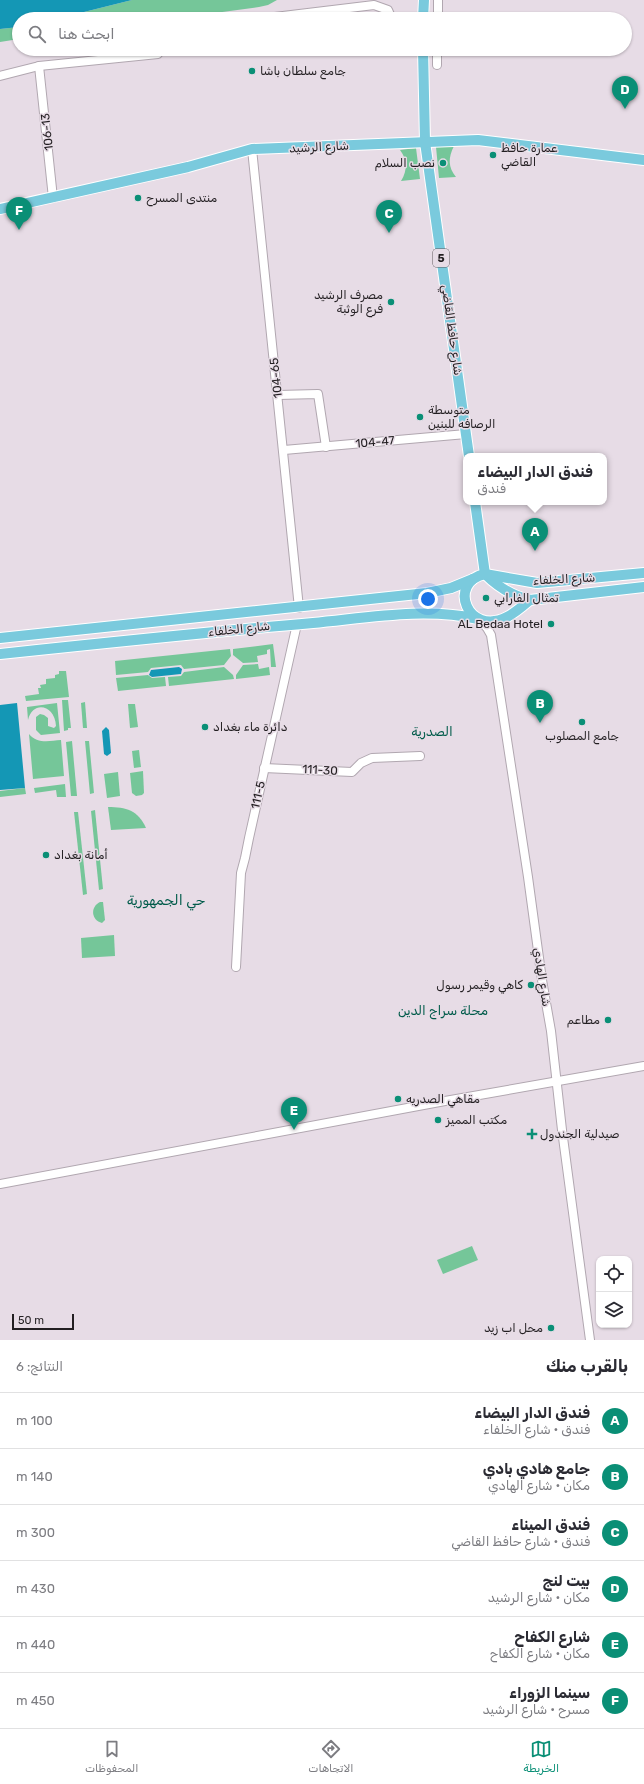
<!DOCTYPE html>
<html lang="ar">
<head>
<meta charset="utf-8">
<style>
  body { margin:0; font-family:Rubik,Vazirmatn,sans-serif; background:#f7f7f7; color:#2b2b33; direction:rtl }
  .controls { position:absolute; right:12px; bottom:12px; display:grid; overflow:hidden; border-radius:8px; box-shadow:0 1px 3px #0004 }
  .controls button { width:36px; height:36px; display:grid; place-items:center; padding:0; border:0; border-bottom:1px solid #e1e1e2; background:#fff; color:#2b2b33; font:20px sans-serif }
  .scale { position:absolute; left:12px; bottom:10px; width:62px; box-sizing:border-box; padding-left:4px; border:2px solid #231f22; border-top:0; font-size:11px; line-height:14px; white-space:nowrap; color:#231f22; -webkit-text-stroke:3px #e7dce6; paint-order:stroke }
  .you { position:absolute; left:428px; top:599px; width:14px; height:14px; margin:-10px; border:3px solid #fff; border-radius:50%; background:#1a73e8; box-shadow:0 0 0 6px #1a73e833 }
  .badge { display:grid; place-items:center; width:26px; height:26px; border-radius:50%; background:#0a8f76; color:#fff; font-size:13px; font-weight:700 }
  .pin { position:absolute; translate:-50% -33px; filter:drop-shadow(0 1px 2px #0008) }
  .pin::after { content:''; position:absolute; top:21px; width:14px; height:12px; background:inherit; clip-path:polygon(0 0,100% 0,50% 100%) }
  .popup { position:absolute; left:463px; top:453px; width:144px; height:52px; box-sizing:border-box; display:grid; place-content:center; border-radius:8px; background:#fff; filter:drop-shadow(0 1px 3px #0005); font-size:13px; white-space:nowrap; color:#7c7c81 }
  .popup b { font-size:15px; color:#2b2b33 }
  .popup::after { content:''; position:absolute; left:50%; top:100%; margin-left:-8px; border:8px solid transparent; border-top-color:#fff }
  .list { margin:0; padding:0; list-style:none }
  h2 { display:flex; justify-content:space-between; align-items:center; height:52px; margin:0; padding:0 16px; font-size:17px }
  h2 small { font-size:13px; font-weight:400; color:#7c7c81 }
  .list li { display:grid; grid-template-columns:26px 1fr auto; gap:12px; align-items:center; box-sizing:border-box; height:56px; padding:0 16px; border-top:1px solid #e1e1e2 }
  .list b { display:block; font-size:15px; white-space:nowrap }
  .list p { margin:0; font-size:13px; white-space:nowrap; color:#7c7c81 }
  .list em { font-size:13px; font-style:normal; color:#7c7c81 }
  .icon { flex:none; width:22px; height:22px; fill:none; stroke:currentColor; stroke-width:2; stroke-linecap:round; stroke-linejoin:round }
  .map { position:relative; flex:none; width:644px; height:1340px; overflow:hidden; direction:ltr }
  .search { position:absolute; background:#fff; box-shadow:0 1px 3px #0004; left:12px; right:12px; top:12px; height:44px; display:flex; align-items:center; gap:10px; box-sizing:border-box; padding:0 14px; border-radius:22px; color:#7c7c81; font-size:15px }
  .sheet { height:388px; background:#fff }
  nav { display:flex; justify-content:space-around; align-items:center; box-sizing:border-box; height:56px; border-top:1px solid #e1e1e2; background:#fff; font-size:11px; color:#7c7c81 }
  nav a { display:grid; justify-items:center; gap:2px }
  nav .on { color:#0a8f76 }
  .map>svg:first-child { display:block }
</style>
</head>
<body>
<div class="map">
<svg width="644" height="1340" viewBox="0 0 644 1340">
  <rect width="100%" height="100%" fill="#e7dce6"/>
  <!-- green -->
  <g fill="#75c699">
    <polygon points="132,0 277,0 268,5 259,7 170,19 56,19"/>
    <polygon points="19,27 19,39 0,42 0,29"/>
    <path d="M 454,146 C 448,158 448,167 456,177 L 439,178 L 436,147 Z"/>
    <path d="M 416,148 L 420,179 L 401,181 C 408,170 407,159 400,150 Z"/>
    <polygon points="273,644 276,667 271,667 270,649 267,650 267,654 257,656 258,662 243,663 233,655 233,649"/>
    <polygon points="230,649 231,656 224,665 184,669 181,665 151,668 148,672 116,675 115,661"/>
    <polygon points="258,664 259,669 269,667 270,675 236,679 236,675 243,665"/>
    <polygon points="224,667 233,675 234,679 169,686 168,677 181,676 184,672"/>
    <polygon points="59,671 66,671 69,697 26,701 25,696 39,694 38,688 41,688 40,685 46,684 46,679 55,678 55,675 59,674"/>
    <polygon points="148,675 152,678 165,677 166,686 118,691 116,678"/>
    <polygon points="62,700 68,700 71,728 68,728 68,730 64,731"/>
    <polygon points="85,702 87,728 83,728 81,703"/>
    <path d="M 57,703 L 60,733 L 41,735 L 36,730 L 36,717 L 40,714 L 44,715 L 48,718 L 48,726 L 54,728 L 56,726 C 55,705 33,700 28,720 L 27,707 Z"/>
    <polygon points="128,704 135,704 138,727 130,728"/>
    <path d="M 29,734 C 37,744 49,741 61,740 L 64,776 L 33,779 Z"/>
    <polygon points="72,741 77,796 71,796 66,742"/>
    <polygon points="85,741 89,741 94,793 90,794"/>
    <polygon points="139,750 141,767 134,768 132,751"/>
    <polygon points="143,771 144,793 142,795 136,796 132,793 130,773"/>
    <polygon points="118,772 120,796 107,798 104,774"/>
    <polygon points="65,784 66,797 57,797 56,790 35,793 34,788"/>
    <polygon points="25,788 26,794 0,797 0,791"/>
    <path d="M 108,807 C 126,807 138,810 146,828 L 111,830 Z"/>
    <polygon points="95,810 103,889 99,890 91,811"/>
    <polygon points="74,812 78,812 87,894 83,895"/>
    <path d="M 100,902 L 103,902 L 105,920 L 102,923 C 91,920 90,907 100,902 Z"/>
    <polygon points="114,935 115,956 82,958 81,938"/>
    <polygon points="472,1246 478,1260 443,1274 437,1260"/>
  </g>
  <!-- water -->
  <g fill="#1497b5">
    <polygon points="0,0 132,0 56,19 19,19 19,27 0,29"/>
    <polygon points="179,667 182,669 181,674 152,677 149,675 151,670"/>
    <polygon points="17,703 25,788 0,790 0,705"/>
    <polygon points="106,727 109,730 111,753 107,756 104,754 102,731"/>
  </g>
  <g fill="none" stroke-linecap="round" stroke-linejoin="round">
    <defs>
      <g id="minor">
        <polyline points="258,19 374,5 388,10 392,19"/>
        <polyline points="438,19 438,0"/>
        <polyline points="437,65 437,49"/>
        <polyline points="39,66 53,198"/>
        <polyline points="0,76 39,66 158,54 161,49"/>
        <polyline points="252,149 299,608"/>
        <polyline points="278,395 318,394 326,447"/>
        <polyline points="284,450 466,434"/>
        <polyline points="478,619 487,628 491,635 528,877 542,980 551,1031 562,1130 590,1340"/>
        <polyline points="264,768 352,772 361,763 372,758 420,756"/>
        <polyline points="236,967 241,873 245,858 249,838 297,624"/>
        <polyline points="0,1184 445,1101 644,1066"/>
      </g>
      <g id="major">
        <polyline points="423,19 424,0"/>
        <polyline points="423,49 425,142 469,456"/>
        <polyline points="0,209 188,167 252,149 478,140 644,160"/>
        <polyline points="475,502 485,574"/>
        <path d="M 485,574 C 498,587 512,596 530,600 L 644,587"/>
        <path d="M 530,600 C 523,606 515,613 507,617 C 467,637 447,582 485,574 L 537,583 L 644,573"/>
        <polyline points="0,638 427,593 451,588 473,579"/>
        <path d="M 0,654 C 104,643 208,632 313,623 C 367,618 424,607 478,619"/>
      </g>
    </defs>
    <!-- minor casing -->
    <use href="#minor" stroke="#b1a7b0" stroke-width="10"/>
    <!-- major casing -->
    <use href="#major" stroke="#fff" stroke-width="12"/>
    <!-- minor -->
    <use href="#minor" stroke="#fff" stroke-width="8"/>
    <!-- major -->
    <use href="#major" stroke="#7acadd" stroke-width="10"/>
  </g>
  <!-- markers -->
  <g fill="#0a8f76" stroke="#e7dce6" stroke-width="1.5">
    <circle cx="252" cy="71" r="4"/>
    <circle cx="493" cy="155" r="4"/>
    <circle cx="443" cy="163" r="4"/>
    <circle cx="138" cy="198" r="4"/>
    <circle cx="391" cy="302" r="4"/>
    <circle cx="420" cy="417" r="4"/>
    <circle cx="486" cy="598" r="4"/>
    <circle cx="551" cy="624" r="4"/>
    <circle cx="582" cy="722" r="4"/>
    <circle cx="205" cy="727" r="4"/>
    <circle cx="46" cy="855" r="4"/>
    <circle cx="531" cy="985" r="4"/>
    <circle cx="608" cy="1020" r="4"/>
    <circle cx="398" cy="1099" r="4"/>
    <circle cx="438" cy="1120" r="4"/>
    <path d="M530 1128h4v4h4v4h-4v4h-4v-4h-4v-4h4z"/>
    <circle cx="551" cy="1328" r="4"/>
  </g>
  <g text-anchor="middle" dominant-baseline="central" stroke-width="3" stroke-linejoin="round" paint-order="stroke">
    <!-- shield labels -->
    <rect fill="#e7dce6" stroke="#5e585d" stroke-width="1" x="433" y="249" width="16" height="18" rx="3"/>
    <g font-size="11" font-weight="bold" fill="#231f22">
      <text x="441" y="258">5</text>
    </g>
    <!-- poi labels -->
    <g font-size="12" fill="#231f22" stroke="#e7dce6" text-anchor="start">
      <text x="260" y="71">جامع سلطان باشا</text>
      <text x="501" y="148">عمارة حافظ<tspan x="501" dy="14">القاضي</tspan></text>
      <text x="435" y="163" text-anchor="end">نصب السلام</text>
      <text x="146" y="198">منتدى المسرح</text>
      <text x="383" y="295" text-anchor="end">مصرف الرشيد<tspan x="383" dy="14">فرع الوثبة</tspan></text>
      <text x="428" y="410">متوسطة<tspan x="428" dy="14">الرصافه للبنين</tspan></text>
      <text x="494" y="598">تمثال الفارابي</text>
      <text x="543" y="624" text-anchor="end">AL Bedaa Hotel</text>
      <text x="213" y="727">دائرة ماء بغداد</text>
      <text x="582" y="736" text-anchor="middle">جامع المصلوب</text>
      <text x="54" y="855">أمانة بغداد</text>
      <text x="523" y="985" text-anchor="end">كاهي وقيمر رسول</text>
      <text x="600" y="1020" text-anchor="end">مطاعم</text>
      <text x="406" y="1099">مقاهي الصدريه</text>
      <text x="446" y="1120">مكتب المميز</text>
      <text x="540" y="1134">صيدلية الجندول</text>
      <text x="543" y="1328" text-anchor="end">محل اب زيد</text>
    </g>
    <!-- street labels -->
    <g font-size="12" fill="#231f22" stroke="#e7dce6">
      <text transform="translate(47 132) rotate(-96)">106-13</text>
      <text transform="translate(319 147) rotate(-3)">شارع الرشيد</text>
      <text transform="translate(452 330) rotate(82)">شارع حافظ القاضي</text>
      <text transform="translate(276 378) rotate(-96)">104-65</text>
      <text transform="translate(375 442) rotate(-5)">104-47</text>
      <text transform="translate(564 579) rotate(-3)">شارع الخلفاء</text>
      <text transform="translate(239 629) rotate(-6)">شارع الخلفاء</text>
      <text transform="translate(320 770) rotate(3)">111-30</text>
      <text transform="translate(258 795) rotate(-77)">111-5</text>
      <text transform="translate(542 977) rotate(81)">شارع الهادي</text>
    </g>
    <!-- neighbourhood labels -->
    <g font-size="13" fill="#005b4a" stroke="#e7dce6">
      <text x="432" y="731">الصدرية</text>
      <text x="443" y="1010">محلة سراج الدين</text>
    </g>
    <!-- quarter labels -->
    <g font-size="14" fill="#005b4a" stroke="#e7dce6">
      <text x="166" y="900">حي الجمهورية</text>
    </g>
  </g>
</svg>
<div class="controls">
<button><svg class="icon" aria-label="locate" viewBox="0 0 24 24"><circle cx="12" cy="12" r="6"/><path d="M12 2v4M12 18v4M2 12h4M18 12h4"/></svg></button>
<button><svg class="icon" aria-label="layers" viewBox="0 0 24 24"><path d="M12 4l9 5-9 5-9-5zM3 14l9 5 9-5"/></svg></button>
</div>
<div class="scale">50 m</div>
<div class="you"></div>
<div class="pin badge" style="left:535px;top:551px">A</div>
<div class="popup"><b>فندق الدار البيضاء</b>فندق</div>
<div class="pin badge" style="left:540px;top:723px">B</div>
<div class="pin badge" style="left:389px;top:233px">C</div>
<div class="pin badge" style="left:625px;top:109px">D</div>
<div class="pin badge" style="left:294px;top:1130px">E</div>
<div class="pin badge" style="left:19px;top:230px">F</div>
<div class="search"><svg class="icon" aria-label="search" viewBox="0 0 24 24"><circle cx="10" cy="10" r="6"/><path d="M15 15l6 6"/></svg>ابحث هنا</div>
</div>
<section class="sheet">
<h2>بالقرب منك<small>النتائج: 6</small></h2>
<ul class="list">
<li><span class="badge">A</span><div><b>فندق الدار البيضاء</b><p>فندق · شارع الخلفاء</p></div><em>100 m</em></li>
<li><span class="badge">B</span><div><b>جامع هادي بادي</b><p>مكان · شارع الهادي</p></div><em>140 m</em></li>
<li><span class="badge">C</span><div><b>فندق الميناء</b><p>فندق · شارع حافظ القاضي</p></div><em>300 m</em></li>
<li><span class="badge">D</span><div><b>بيت لنج</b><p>مكان · شارع الرشيد</p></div><em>430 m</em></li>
<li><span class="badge">E</span><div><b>شارع الكفاح</b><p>مكان · شارع الكفاح</p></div><em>440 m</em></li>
<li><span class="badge">F</span><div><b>سينما الزوراء</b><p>مسرح · شارع الرشيد</p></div><em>450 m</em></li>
</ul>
</section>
<nav>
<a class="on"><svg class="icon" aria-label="map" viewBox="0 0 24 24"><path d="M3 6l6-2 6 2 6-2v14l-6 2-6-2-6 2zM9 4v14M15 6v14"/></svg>الخريطة</a>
<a><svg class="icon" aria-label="directions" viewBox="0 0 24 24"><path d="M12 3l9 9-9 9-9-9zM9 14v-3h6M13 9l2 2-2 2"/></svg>الاتجاهات</a>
<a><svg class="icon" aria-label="saved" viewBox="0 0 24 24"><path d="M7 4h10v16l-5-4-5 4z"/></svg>المحفوظات</a>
</nav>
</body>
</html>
